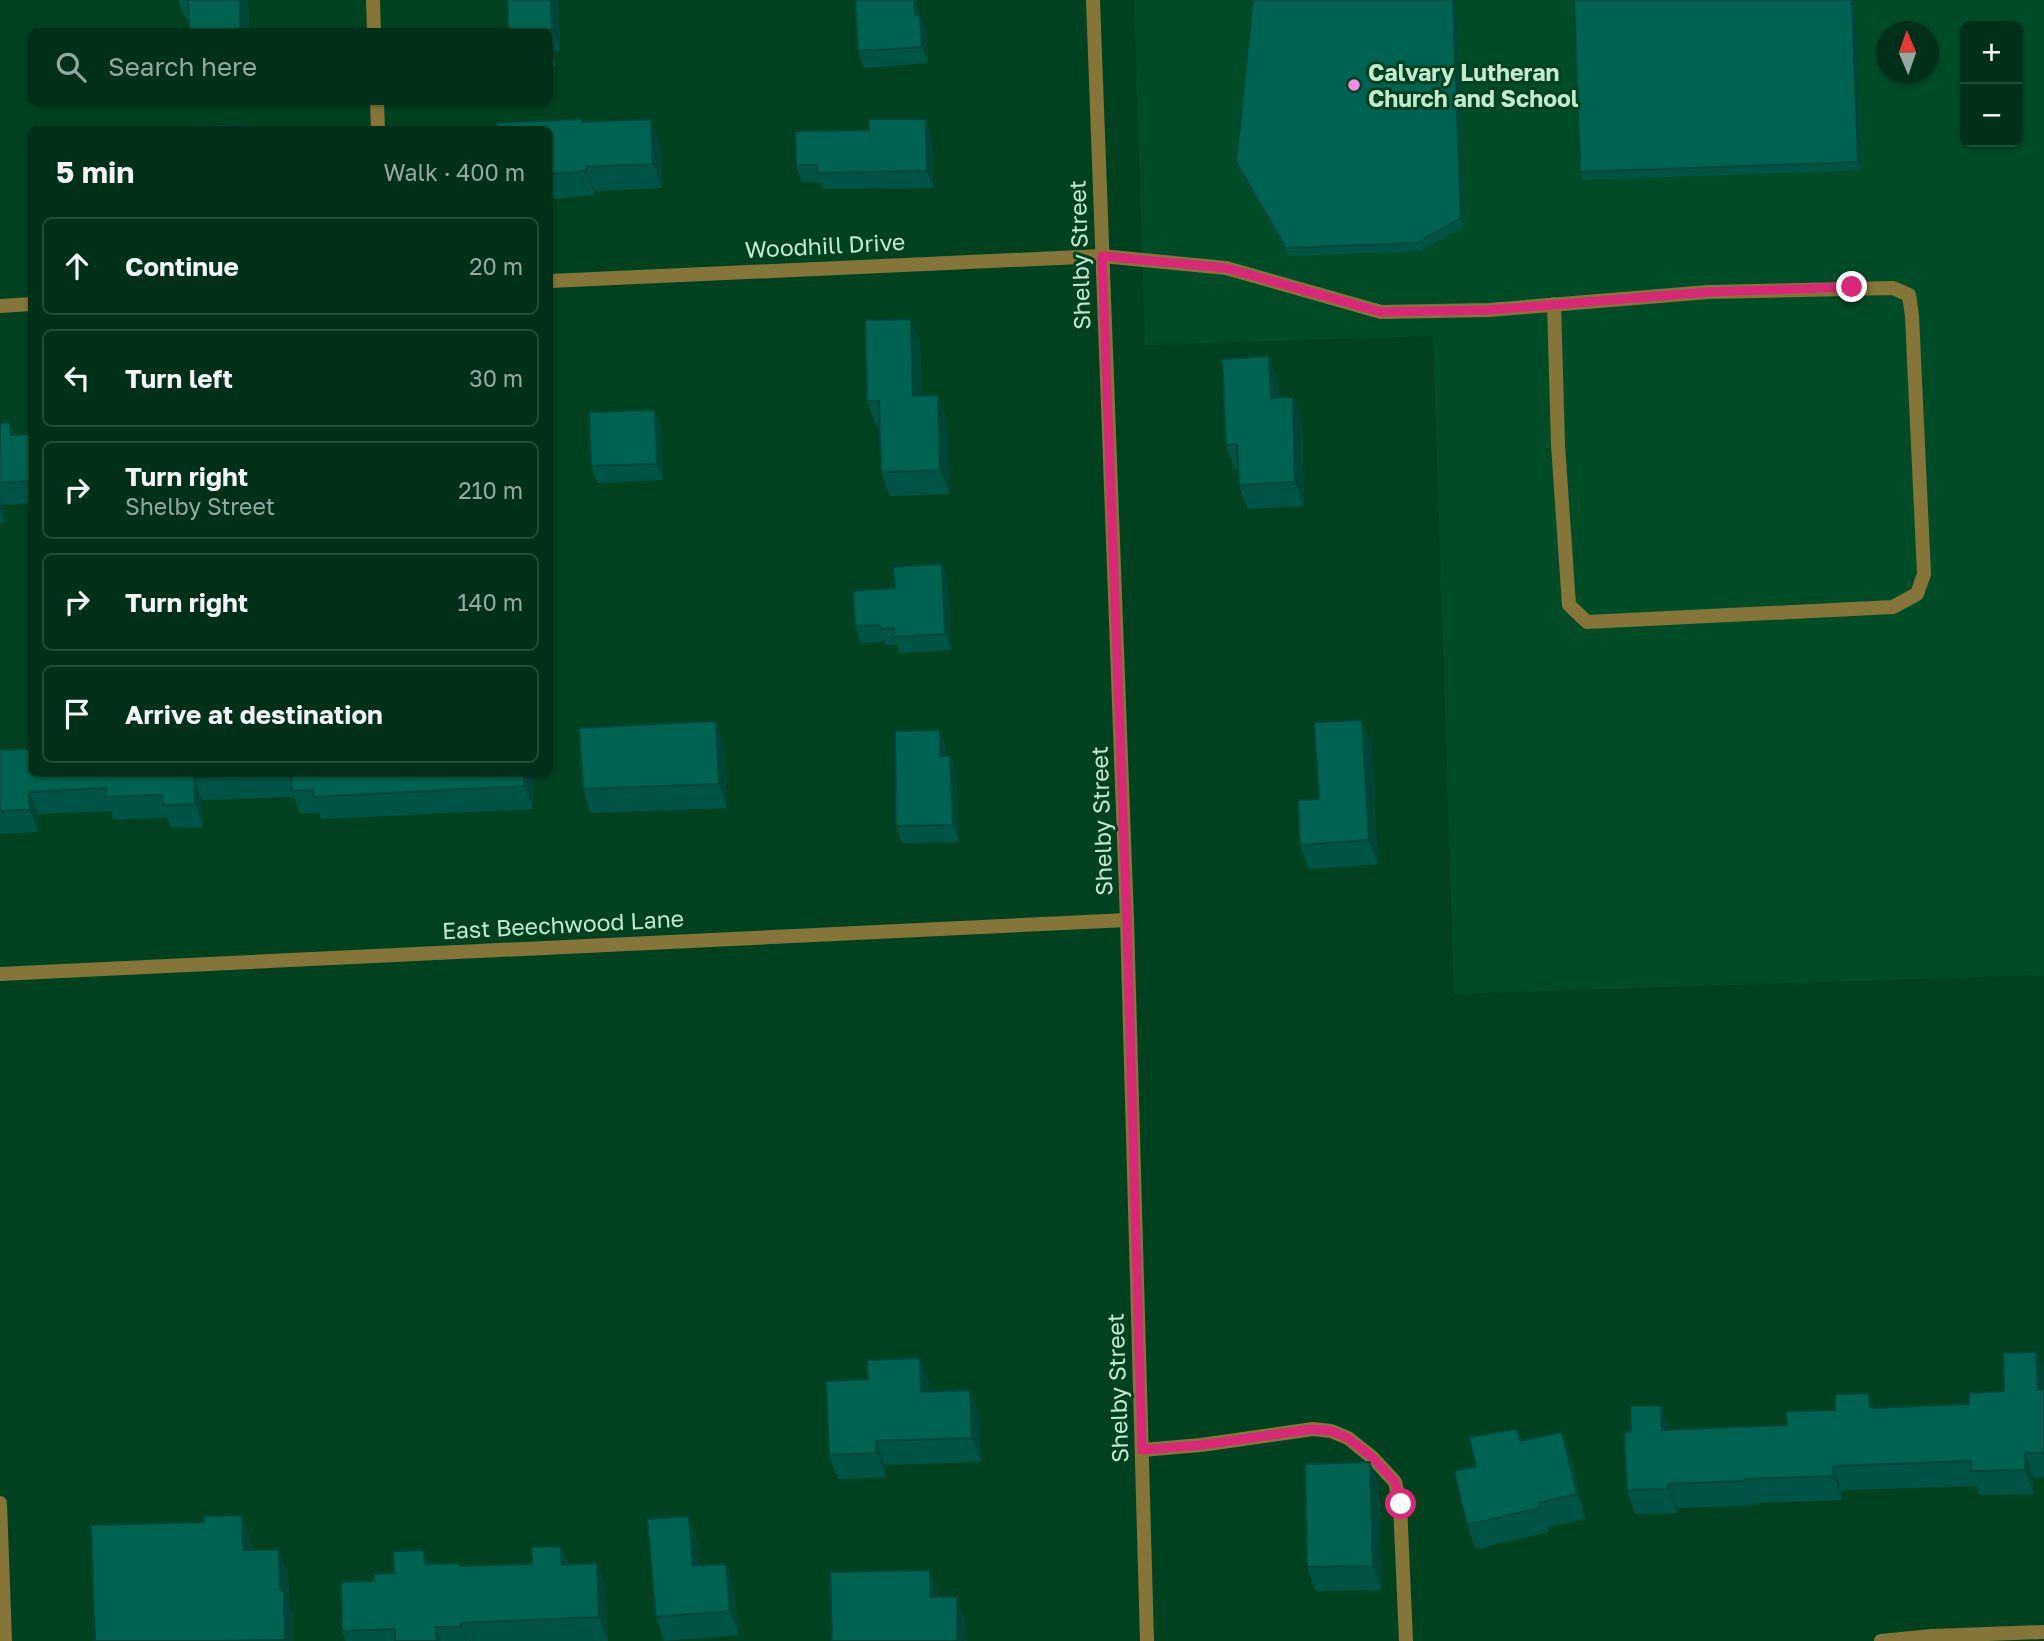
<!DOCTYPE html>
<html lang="en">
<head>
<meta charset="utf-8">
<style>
  body { margin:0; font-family:"Golos Text",sans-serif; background:#0a3921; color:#f1f3f6 }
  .controls { position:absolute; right:21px; top:21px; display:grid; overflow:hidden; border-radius:10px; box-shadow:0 2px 5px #0004 }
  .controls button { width:63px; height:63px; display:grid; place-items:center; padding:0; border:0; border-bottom:2px solid #224c37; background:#003118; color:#f1f3f6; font:35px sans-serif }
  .compass { position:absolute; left:1876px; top:21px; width:63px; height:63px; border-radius:50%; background:#003118; box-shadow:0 2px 5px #0004; rotate:358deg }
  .stop { position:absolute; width:21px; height:21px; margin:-16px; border:5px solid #db2777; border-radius:50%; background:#fff }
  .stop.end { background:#db2777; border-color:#fff; box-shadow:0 2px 7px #0008 }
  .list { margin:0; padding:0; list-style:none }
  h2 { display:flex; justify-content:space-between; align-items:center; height:91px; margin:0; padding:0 28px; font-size:30px }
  h2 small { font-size:23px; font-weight:400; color:#95a9a2 }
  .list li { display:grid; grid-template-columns:46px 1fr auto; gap:21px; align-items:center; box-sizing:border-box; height:98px; margin:0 14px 14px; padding:0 14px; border:2px solid #224c37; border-radius:10px }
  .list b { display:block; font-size:26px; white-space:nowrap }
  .list p { margin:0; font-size:23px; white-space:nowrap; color:#95a9a2 }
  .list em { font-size:23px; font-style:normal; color:#95a9a2 }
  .icon { flex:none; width:38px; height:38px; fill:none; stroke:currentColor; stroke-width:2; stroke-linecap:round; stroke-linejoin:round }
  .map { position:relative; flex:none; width:2044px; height:1641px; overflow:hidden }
  .search { position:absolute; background:#003118; box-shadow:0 2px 5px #0004; left:28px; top:28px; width:525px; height:77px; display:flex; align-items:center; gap:18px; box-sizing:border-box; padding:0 24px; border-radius:10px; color:#95a9a2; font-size:26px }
  .panel { position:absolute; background:#003118; box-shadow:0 2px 5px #0004; left:28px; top:126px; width:525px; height:651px; border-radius:10px }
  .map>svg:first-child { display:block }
</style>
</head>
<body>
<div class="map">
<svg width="2044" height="1641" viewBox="0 0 2044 1641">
  <rect width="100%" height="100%" fill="#004120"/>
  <!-- built -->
  <path fill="#004c27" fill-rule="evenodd" d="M 1134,0 L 2044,0 L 2044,975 L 1454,994 L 1433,336 L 1145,345 ZM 1965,26 L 2018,26 L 2018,142 L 1965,142 ZM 1886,32 L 1928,32 L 1928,74 L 1886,74 Z"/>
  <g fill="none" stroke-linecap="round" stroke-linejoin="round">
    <!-- service -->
    <g stroke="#857538" stroke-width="14">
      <polyline points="1102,256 1226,268 1381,312 1489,310 1708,292 1893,288 1909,295 1912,316 1924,574 1917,594 1893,607 1587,622 1569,605 1558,445 1554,304"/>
      <polyline points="1142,1450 1201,1445 1313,1429 1331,1431 1348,1438 1373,1458 1395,1482 1400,1504 1406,1641"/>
    </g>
    <!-- minor -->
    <g stroke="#857538" stroke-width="14">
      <polyline points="373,0 374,32"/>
      <polyline points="377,102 378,130"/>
      <polyline points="550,281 1102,256"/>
      <polyline points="0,306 32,304"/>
      <polyline points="0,974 1127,920"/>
      <polyline points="0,1503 5,1641"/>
      <polyline points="1881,1641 1932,1636 2044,1632"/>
    </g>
    <!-- tertiary -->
    <polyline stroke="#857538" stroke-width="14" points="1093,0 1127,920 1147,1641"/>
  </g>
  <!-- wall -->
  <g fill="#005445">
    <polygon points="178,0 248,0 249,32 186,20"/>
    <polygon points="558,0 560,50 555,51 556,66 550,66 550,32 508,31"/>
    <polygon points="855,0 916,0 919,10 920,15 926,31 928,63 864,68 858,51"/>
    <polygon points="1253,0 1456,0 1464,226 1420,251 1289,256 1239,170 1236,162"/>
    <polygon points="1574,0 1855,0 1861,170 1583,180 1580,172"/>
    <polygon points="583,122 660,143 662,188 595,191 595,195 550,199 550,130"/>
    <polygon points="869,130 932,135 933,188 823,189 820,182 802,182 796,165"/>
    <polygon points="911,319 920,343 921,396 947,419 949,494 890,496 881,472 880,425 876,425 867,401"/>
    <polygon points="1278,380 1279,398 1293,397 1302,421 1304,506 1248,509 1239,485 1238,469 1235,469 1226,445"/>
    <polygon points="655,410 661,426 663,480 597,483 591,466"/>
    <polygon points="10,422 15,435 32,434 32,503 3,505 4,523 0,523 0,423"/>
    <polygon points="942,564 948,581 951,650 900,653 897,645 886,645 884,641 861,643 855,626 895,588"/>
    <polygon points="1362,720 1371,744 1378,864 1309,869 1300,845 1319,799"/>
    <polygon points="724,745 727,808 591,813 583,789"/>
    <polygon points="946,747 946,756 950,756 956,772 959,842 902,843 896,826"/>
    <polygon points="0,750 32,774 532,774 533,809 322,819 320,813 300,813 294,797 202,800 203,827 171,828 167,817 115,820 111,811 38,814 38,832 0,834"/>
    <polygon points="2044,1373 2044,1477 2034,1477 2034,1494 1980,1495 1976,1486 1842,1490 1842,1500 1754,1503 1754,1505 1677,1508 1677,1513 1635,1514 1627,1490 1631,1432 1661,1406 1670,1430 1787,1425 1874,1408 1969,1404 2004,1391"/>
    <polygon points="929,1382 929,1392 979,1414 981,1462 885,1465 886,1477 838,1479 829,1455"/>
    <polygon points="1517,1429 1522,1441 1562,1432 1571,1456 1586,1519 1548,1527 1549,1532 1476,1549 1467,1525 1476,1466"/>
    <polygon points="1370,1462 1379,1486 1381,1590 1316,1591 1307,1567"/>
    <polygon points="242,1515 251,1539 251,1550 288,1574 289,1605 293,1615 293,1641 95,1641 204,1522"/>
    <polygon points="689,1516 697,1540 699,1566 726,1564 734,1588 739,1635 664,1641 656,1617"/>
    <polygon points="561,1546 568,1564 597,1563 605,1587 608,1641 346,1641 342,1631 374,1581 430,1564 459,1563 460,1566 532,1564"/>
  </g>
  <!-- shaded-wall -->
  <g fill="#004538">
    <polygon points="240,0 248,0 249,32 240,32"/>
    <polygon points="551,0 558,0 560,50 552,30"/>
    <polygon points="914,0 916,0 919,10 921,32 915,15"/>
    <polygon points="1453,0 1456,0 1464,226 1461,218"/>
    <polygon points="1852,0 1855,0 1861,170 1858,162"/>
    <polygon points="920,15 926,31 928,63 922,47"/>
    <polygon points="550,35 555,51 556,66 550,49"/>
    <polygon points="651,119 660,143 662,188 653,164"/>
    <polygon points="926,119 932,135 933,188 927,171"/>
    <polygon points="586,167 595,191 595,195 586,171"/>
    <polygon points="911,319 920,343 922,420 913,396"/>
    <polygon points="1269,356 1278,380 1280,422 1271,398"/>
    <polygon points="938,395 947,419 949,494 940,470"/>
    <polygon points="1293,397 1302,421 1304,506 1295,482"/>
    <polygon points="655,410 661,426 663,480 657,464"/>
    <polygon points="10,422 18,444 11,435"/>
    <polygon points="0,496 3,505 4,523 0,511"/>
    <polygon points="942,564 948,581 951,650 945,634"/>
    <polygon points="1362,720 1371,744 1378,864 1369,840"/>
    <polygon points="716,721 724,745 727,808 719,784"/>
    <polygon points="940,730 946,747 946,772 940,756"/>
    <polygon points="950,756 956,772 959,842 953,825"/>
    <polygon points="524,774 532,774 533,809 525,786"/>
    <polygon points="194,777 202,800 203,827 195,804"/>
    <polygon points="29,792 38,814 38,832 30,810"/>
    <polygon points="2036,1352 2044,1373 2044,1407 2038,1390"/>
    <polygon points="920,1358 929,1382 930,1416 921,1392"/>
    <polygon points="970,1390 979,1414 981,1462 972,1438"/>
    <polygon points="1869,1393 1878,1417 1870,1408"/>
    <polygon points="1661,1406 1670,1430 1662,1430"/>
    <polygon points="1562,1432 1571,1456 1586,1519 1577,1494"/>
    <polygon points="876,1441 885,1465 886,1477 877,1453"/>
    <polygon points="2025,1453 2034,1477 2034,1494 2025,1470"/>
    <polygon points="1370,1462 1379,1486 1381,1590 1373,1566"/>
    <polygon points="1833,1466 1842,1490 1842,1500 1834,1476"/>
    <polygon points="1668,1484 1677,1508 1677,1513 1668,1489"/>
    <polygon points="242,1515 251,1539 251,1574 243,1550"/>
    <polygon points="689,1516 697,1540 701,1590 693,1566"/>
    <polygon points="561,1546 570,1570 562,1565"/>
    <polygon points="279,1550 288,1574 289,1605 293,1615 293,1641 286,1641 285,1640 280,1590"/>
    <polygon points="424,1550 433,1574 425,1564"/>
    <polygon points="597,1563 605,1587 608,1641 599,1617"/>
    <polygon points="726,1564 734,1588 739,1635 730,1611"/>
    <polygon points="930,1570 939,1594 940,1621 931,1597"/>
    <polygon points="957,1597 965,1621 966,1641 957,1641"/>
    <polygon points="461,1623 467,1641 466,1641"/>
    <polygon points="436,1627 441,1641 437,1641"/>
  </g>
  <!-- building -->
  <g fill="#006250" stroke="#004538" stroke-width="2">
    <polygon points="188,0 240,0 240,32 189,32"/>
    <polygon points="507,0 551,0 552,30 548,30 548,32 508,31"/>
    <polygon points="855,0 914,0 915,15 920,15 922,47 858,51"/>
    <polygon points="1253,0 1453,0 1461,218 1417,243 1286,248 1236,162"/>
    <polygon points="1574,0 1852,0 1858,162 1580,172"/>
    <polygon points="582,119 582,122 651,119 653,164 586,167 586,171 550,174 550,130 497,130 497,123"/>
    <polygon points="869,119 926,119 927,171 817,173 817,165 796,165 795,131 869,130"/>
    <polygon points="245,125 245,130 133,130"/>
    <polygon points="911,319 913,396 938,395 940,470 881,472 879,401 867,401 865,320"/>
    <polygon points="1269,356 1271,398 1293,397 1295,482 1239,485 1237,444 1226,445 1222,359"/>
    <polygon points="655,410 657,464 591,466 589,412"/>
    <polygon points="10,422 11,435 32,434 32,481 0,483 0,423"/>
    <polygon points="942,564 945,634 894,637 894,628 880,629 880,625 855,626 853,591 895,588 893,567"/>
    <polygon points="1362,720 1369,840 1300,845 1298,800 1319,799 1314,722"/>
    <polygon points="716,721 719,784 583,789 579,728"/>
    <polygon points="940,730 940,756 950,756 953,825 896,826 895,731"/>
    <polygon points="32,749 32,774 524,774 525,786 314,797 313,790 292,791 291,774 194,777 195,804 163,805 162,795 106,797 106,788 29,792 30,810 0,811 0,750"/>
    <polygon points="2036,1352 2038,1390 2044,1389 2044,1453 2025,1453 2025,1470 1971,1471 1971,1461 1833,1466 1834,1476 1745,1479 1745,1481 1668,1484 1668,1489 1627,1490 1624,1432 1631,1432 1630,1406 1661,1406 1662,1430 1787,1425 1786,1411 1835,1410 1835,1394 1869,1393 1870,1408 1969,1404 1969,1393 2004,1391 2003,1353"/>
    <polygon points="920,1358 921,1392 970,1390 972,1438 876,1441 877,1453 829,1455 826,1381 868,1379 867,1360"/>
    <polygon points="1517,1429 1520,1441 1562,1432 1577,1494 1539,1503 1540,1508 1467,1525 1454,1471 1476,1466 1469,1437"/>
    <polygon points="1370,1462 1373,1566 1307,1567 1305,1464"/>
    <polygon points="242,1515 243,1550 279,1550 280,1590 284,1591 285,1640 220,1641 95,1641 91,1525 204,1522 204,1516"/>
    <polygon points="689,1516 693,1566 726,1564 730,1611 656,1617 647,1519"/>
    <polygon points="561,1546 562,1565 597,1563 599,1617 461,1623 461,1627 436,1627 437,1641 395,1641 395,1629 342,1631 341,1582 374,1581 373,1574 394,1573 393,1551 424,1550 425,1564 459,1563 459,1566 532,1564 531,1547"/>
    <polygon points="930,1570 931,1597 957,1597 957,1641 832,1641 830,1572"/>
  </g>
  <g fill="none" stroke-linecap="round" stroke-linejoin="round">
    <!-- route -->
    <polyline stroke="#db2777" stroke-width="9" points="1401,1504 1395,1482 1373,1458 1348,1438 1331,1431 1313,1429 1201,1445 1142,1450 1127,920 1102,256 1226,268 1381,312 1489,310 1708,292 1852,287"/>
  </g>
  <!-- markers -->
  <circle fill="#fb87e6" stroke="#004120" stroke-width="2.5" cx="1354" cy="85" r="7"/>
  <g text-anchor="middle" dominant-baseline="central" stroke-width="6" stroke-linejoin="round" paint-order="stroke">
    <!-- poi labels -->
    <g font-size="23" font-weight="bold" fill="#c4e9cf" stroke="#004120" text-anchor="start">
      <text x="1368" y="72">Calvary Lutheran<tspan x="1368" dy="26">Church and School</tspan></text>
    </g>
    <!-- street labels -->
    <g font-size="23" fill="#c4e9cf" stroke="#004120">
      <text transform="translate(825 245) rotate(-3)">Woodhill Drive</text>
      <text transform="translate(1079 255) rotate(-92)">Shelby Street</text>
      <text transform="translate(1101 821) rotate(-92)">Shelby Street</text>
      <text transform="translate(563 924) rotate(-3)">East Beechwood Lane</text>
      <text transform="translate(1117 1388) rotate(-92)">Shelby Street</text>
    </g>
  </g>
</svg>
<div class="controls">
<button>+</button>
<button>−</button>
</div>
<svg class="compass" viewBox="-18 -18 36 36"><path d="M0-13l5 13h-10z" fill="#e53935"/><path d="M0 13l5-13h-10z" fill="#95a9a2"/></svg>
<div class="stop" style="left:1401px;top:1504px"></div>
<div class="stop end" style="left:1852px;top:287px"></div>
<div class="search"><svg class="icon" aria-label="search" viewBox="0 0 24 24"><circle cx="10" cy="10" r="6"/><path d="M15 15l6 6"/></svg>Search here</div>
<section class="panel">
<h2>5 min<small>Walk · 400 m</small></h2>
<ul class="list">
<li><svg class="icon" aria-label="ahead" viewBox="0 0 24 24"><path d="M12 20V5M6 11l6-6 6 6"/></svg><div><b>Continue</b></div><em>20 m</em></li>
<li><svg class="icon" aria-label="left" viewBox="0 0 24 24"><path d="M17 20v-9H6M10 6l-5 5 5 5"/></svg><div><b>Turn left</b></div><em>30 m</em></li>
<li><svg class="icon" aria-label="right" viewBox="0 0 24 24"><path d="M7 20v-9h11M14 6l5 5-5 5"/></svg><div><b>Turn right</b><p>Shelby Street</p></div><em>210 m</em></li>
<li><svg class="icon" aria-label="right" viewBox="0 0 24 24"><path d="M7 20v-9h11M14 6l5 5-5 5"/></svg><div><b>Turn right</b></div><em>140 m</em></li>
<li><svg class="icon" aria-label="arrive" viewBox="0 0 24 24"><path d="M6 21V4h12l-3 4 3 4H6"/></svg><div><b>Arrive at destination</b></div></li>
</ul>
</section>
</div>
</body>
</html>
